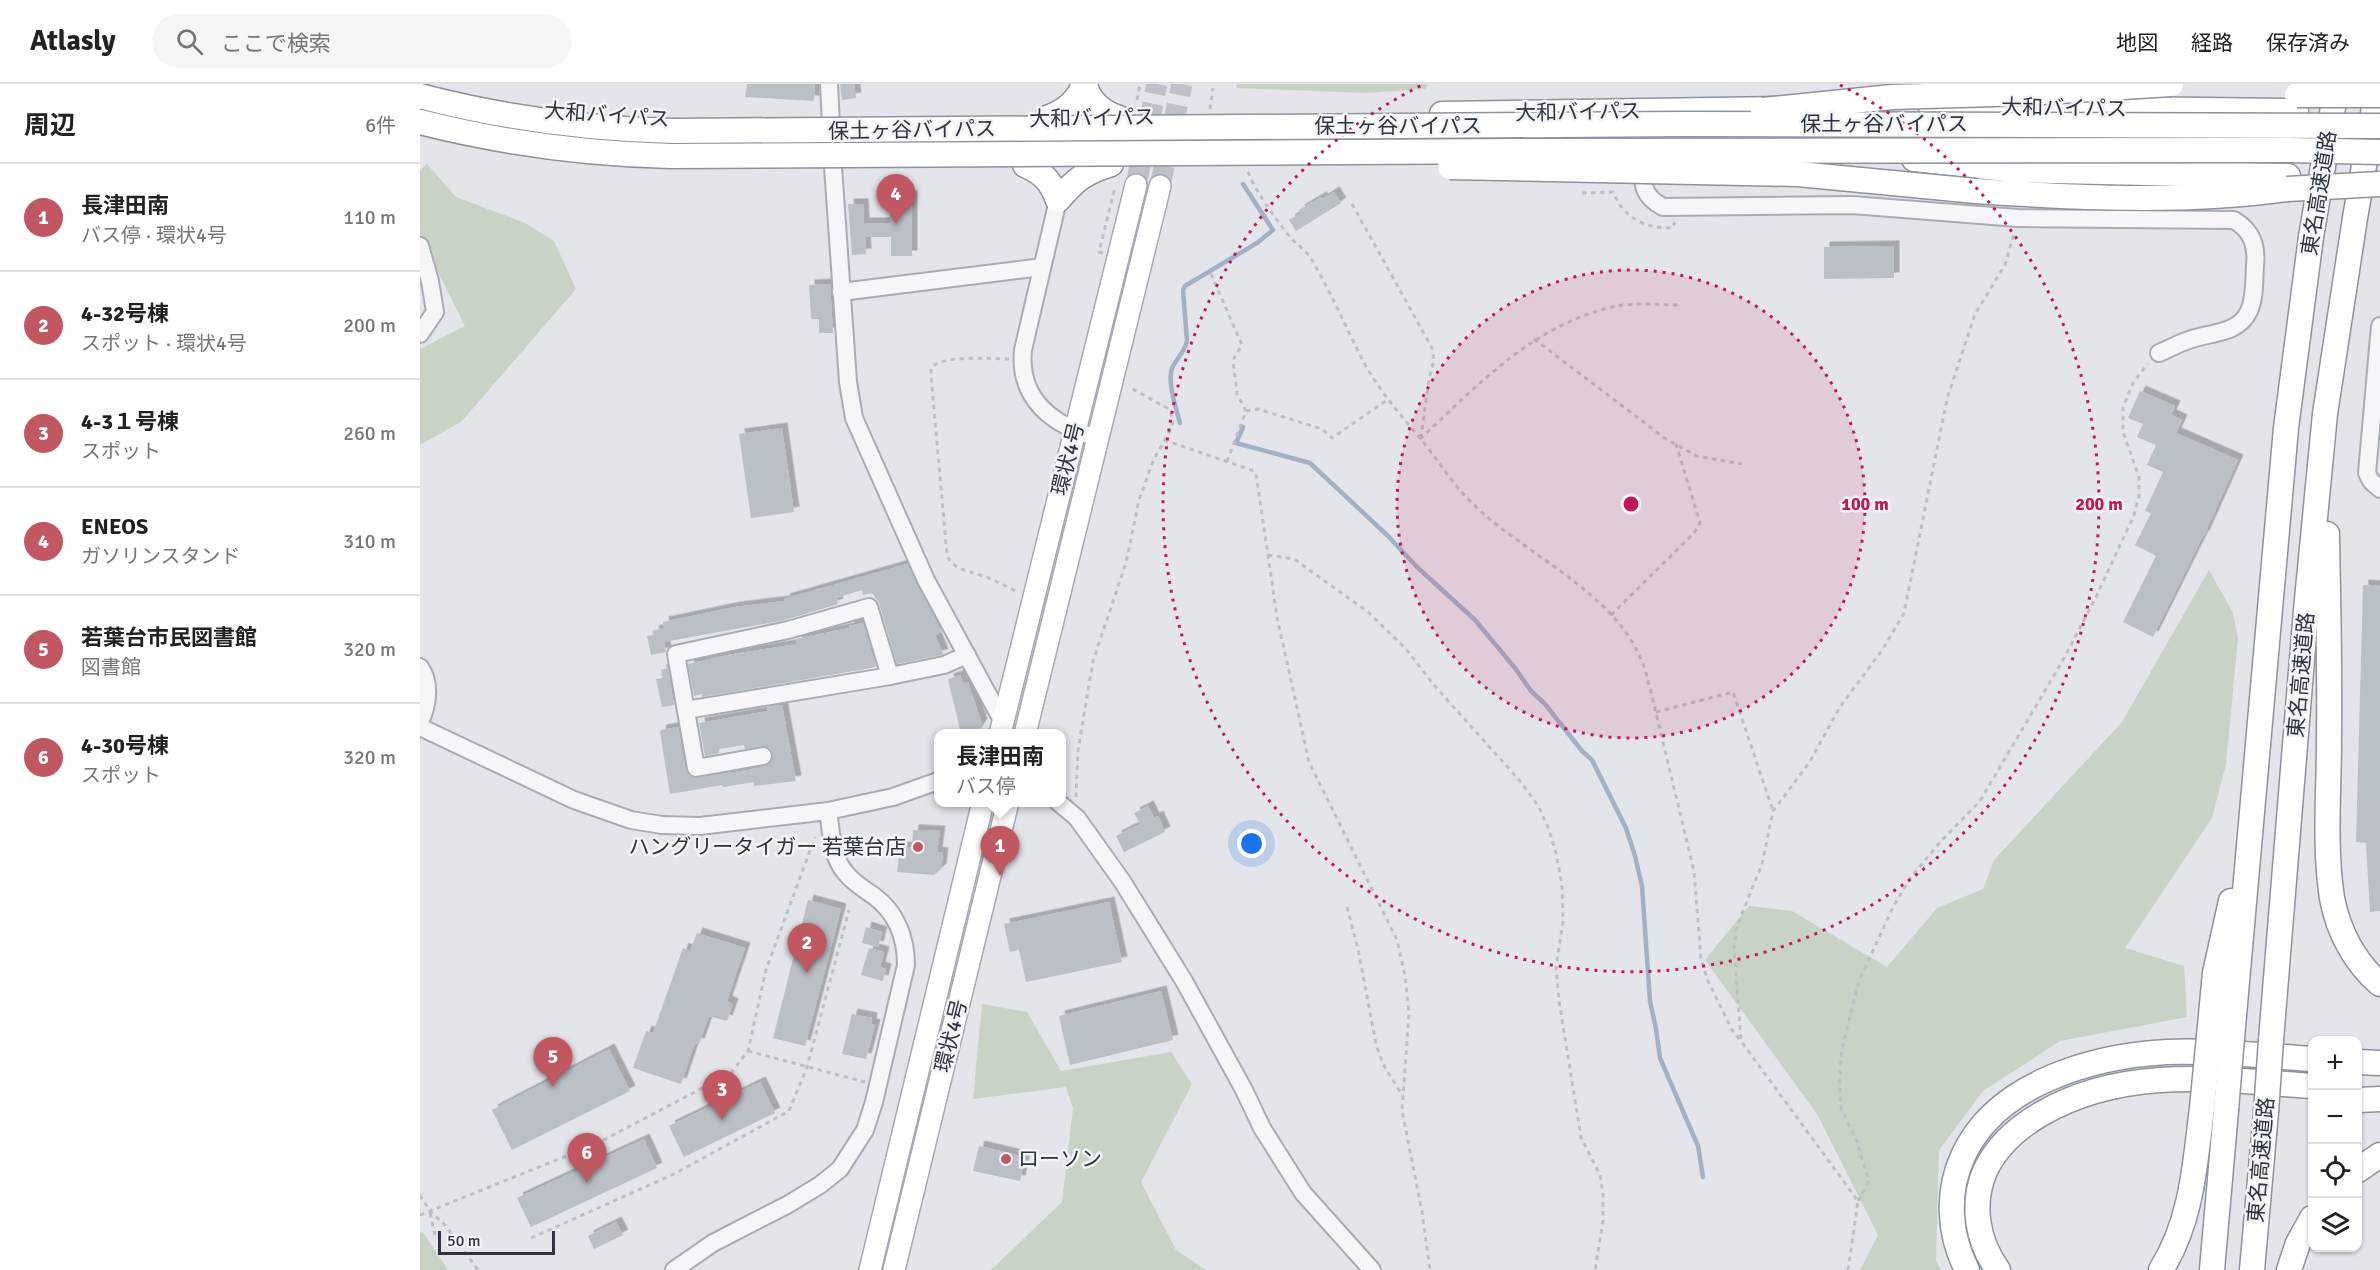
<!DOCTYPE html>
<html lang="ja">
<head>
<meta charset="utf-8">
<style>
  body { margin:0; font-family:Signika,"Noto Sans JP",sans-serif; background:#f6f6f6; color:#222 }
  .controls { position:absolute; right:18px; bottom:18px; display:grid; overflow:hidden; border-radius:12px; box-shadow:0 2px 4px #0004 }
  .controls button { width:54px; height:54px; display:grid; place-items:center; padding:0; border:0; border-bottom:2px solid #e0e0e0; background:#fff; color:#222; font:30px sans-serif }
  .scale { position:absolute; left:18px; bottom:15px; width:117px; box-sizing:border-box; padding-left:6px; border:3px solid #2d3340; border-top:0; font-size:16px; line-height:21px; white-space:nowrap; color:#2d3340; -webkit-text-stroke:4px #f3f4f7; paint-order:stroke }
  .you { position:absolute; left:832px; top:760px; width:21px; height:21px; margin:-15px; border:4px solid #fff; border-radius:50%; background:#1a73e8; box-shadow:0 0 0 9px #1a73e833 }
  .badge { display:grid; place-items:center; width:39px; height:39px; border-radius:50%; background:#c05761; color:#fff; font-size:20px; font-weight:700 }
  .pin { position:absolute; translate:-50% -50px; filter:drop-shadow(0 2px 3px #0008) }
  .pin::after { content:''; position:absolute; top:32px; width:21px; height:18px; background:inherit; clip-path:polygon(0 0,100% 0,50% 100%) }
  .popup { position:absolute; left:514px; top:645px; width:132px; height:78px; box-sizing:border-box; display:grid; place-content:center; border-radius:12px; background:#fff; filter:drop-shadow(0 2px 4px #0005); font-size:20px; white-space:nowrap; color:#767676 }
  .popup b { font-size:22px; color:#222 }
  .popup::after { content:''; position:absolute; left:50%; top:100%; margin-left:-12px; border:12px solid transparent; border-top-color:#fff }
  .list { margin:0; padding:0; list-style:none }
  h2 { display:flex; justify-content:space-between; align-items:center; height:78px; margin:0; padding:0 24px; font-size:26px }
  h2 small { font-size:20px; font-weight:400; color:#767676 }
  .list li { display:grid; grid-template-columns:39px 1fr auto; gap:18px; align-items:center; box-sizing:border-box; height:108px; padding:0 24px; border-top:2px solid #e0e0e0 }
  .list b { display:block; font-size:22px; white-space:nowrap }
  .list p { margin:0; font-size:20px; white-space:nowrap; color:#767676 }
  .list em { font-size:20px; font-style:normal; color:#767676 }
  .icon { flex:none; width:33px; height:33px; fill:none; stroke:currentColor; stroke-width:2; stroke-linecap:round; stroke-linejoin:round }
  .map { position:relative; flex:none; width:1960px; height:1186px; overflow:hidden }
  header { display:flex; align-items:center; gap:36px; box-sizing:border-box; height:84px; padding:0 30px; background:#fff; border-bottom:2px solid #e0e0e0 }
  header strong { font-size:28px }
  nav { display:flex; gap:33px; margin-inline-start:auto; font-size:21px }
  .search { width:420px; height:54px; background:#f6f6f6; display:flex; align-items:center; gap:15px; box-sizing:border-box; padding:0 21px; border-radius:33px; color:#767676; font-size:22px }
  main { display:flex }
  aside { flex:1; background:#fff }
  .map>svg:first-child { display:block }
</style>
</head>
<body>
<header>
<strong>Atlasly</strong>
<div class="search"><svg class="icon" aria-label="search" viewBox="0 0 24 24"><circle cx="10" cy="10" r="6"/><path d="M15 15l6 6"/></svg>ここで検索</div>
<nav><a>地図</a><a>経路</a><a>保存済み</a></nav>
</header>
<main>
<aside>
<h2>周辺<small>6件</small></h2>
<ul class="list">
<li><span class="badge">1</span><div><b>長津田南</b><p>バス停 · 環状4号</p></div><em>110 m</em></li>
<li><span class="badge">2</span><div><b>4-32号棟</b><p>スポット · 環状4号</p></div><em>200 m</em></li>
<li><span class="badge">3</span><div><b>4-3１号棟</b><p>スポット</p></div><em>260 m</em></li>
<li><span class="badge">4</span><div><b>ENEOS</b><p>ガソリンスタンド</p></div><em>310 m</em></li>
<li><span class="badge">5</span><div><b>若葉台市民図書館</b><p>図書館</p></div><em>320 m</em></li>
<li><span class="badge">6</span><div><b>4-30号棟</b><p>スポット</p></div><em>320 m</em></li>
</ul>
</aside>
<div class="map">
<svg width="1960" height="1186" viewBox="0 0 1960 1186">
  <defs>
    <filter id="shadow"><feDropShadow dx="5.5" dy="-5.5" stdDeviation="0" flood-color="#0004"/></filter>
  </defs>
  <rect width="100%" height="100%" fill="#e3e5ea"/>
  <!-- green -->
  <g fill="#c8d3c5">
    <polygon points="817,0 1008,0 1006,5 946,9 816,4"/>
    <polygon points="7,80 36,113 105,139 134,157 156,205 42,337 0,361 0,265 45,242 0,152 0,86"/>
    <polygon points="1789,486 1813,529 1818,554 1806,680 1792,734 1705,864 1764,882 1767,933 1640,957 1563,1007 1519,1066 1516,1177 1521,1186 1440,1186 1458,1151 1397,1030 1285,876 1329,822 1372,827 1467,883 1517,824 1563,805 1574,776 1702,638"/>
    <polygon points="562,920 607,928 641,987 751,968 772,1000 721,1098 756,1166 786,1186 571,1186 642,1118 653,1024 646,1003 553,1015"/>
    <polygon points="3,1148 28,1186 0,1186 0,1149"/>
  </g>
  <g fill="none" stroke-linecap="round" stroke-linejoin="round">
    <!-- stream -->
    <g stroke="#a3b1c5" stroke-width="4.5">
      <path d="M 760,339 C 756,324 746,296 753,282 C 758,273 765,267 767,257 L 763,206 L 765,202 L 837,159 L 853,146 L 823,100"/>
      <polyline points="823,343 816,359 890,379 967,451 997,483 1055,536 1095,584 1111,607 1125,620 1162,667 1172,676 1206,744 1215,772 1222,802 1230,917 1236,945 1240,974 1278,1062 1283,1093"/>
    </g>
  </g>
  <!-- building -->
  <g fill="#bbbfc6" filter="url(#shadow)">
    <polygon points="327,0 395,0 394,17 325,13"/>
    <polygon points="420,0 434,0 436,14 422,16"/>
    <polygon points="914,108 921,119 876,147 869,136 881,129 879,126 901,113 903,115"/>
    <polygon points="470,112 492,112 492,172 471,172 471,153 445,153 446,170 432,171 428,120 443,120 444,139 470,139"/>
    <polygon points="1474,162 1474,194 1404,195 1404,163"/>
    <polygon points="410,200 413,249 399,249 399,235 391,235 389,201"/>
    <polygon points="1720,307 1755,322 1751,331 1762,336 1756,349 1818,376 1784,452 1783,452 1733,553 1703,538 1736,472 1715,461 1731,429 1725,427 1743,388 1727,381 1736,361 1717,353 1723,340 1708,334"/>
    <polygon points="362,344 374,428 331,434 319,350"/>
    <polygon points="487,480 522,548 515,551 523,570 521,571 477,580 459,519 452,509 443,511 442,506 416,514 418,520 365,536 244,558 246,568 231,571 227,552 234,551 233,547 244,544 243,538 315,523 365,517 364,515"/>
    <polygon points="1943,501 1960,502 1960,827 1950,828 1946,759 1936,758"/>
    <polygon points="443,539 456,582 451,584 282,613 282,610 274,612 268,580 308,571 377,560 376,555 429,544 429,542"/>
    <polygon points="248,584 254,621 242,623 236,595 243,594 241,586"/>
    <polygon points="540,591 543,600 548,598 562,640 555,650 541,650 528,595"/>
    <polygon points="362,621 376,697 334,702 334,698 303,703 302,701 250,710 240,648 241,646 258,643 266,686 272,694 329,686 350,680 353,671 351,665 342,662 325,665 324,661 299,665 299,669 285,672 279,639 348,627 347,623"/>
    <polygon points="728,722 734,734 738,732 745,748 704,768 696,752 720,740 714,729"/>
    <polygon points="493,746 520,747 517,768 523,769 521,785 514,791 477,788 480,763 492,764"/>
    <polygon points="388,816 421,825 385,962 353,954"/>
    <polygon points="689,818 702,878 606,898 599,866 590,868 584,840"/>
    <polygon points="446,843 462,848 458,863 442,859"/>
    <polygon points="277,849 325,864 307,917 313,920 307,937 289,932 279,960 275,959 261,1000 213,984 226,947 233,949 263,864 270,867"/>
    <polygon points="449,864 464,868 460,883 466,885 463,897 441,891"/>
    <polygon points="741,907 753,956 650,981 639,932"/>
    <polygon points="432,930 452,934 451,940 455,941 446,975 422,970"/>
    <polygon points="189,965 210,1007 92,1066 72,1026"/>
    <polygon points="340,998 355,1029 264,1073 249,1042"/>
    <polygon points="224,1055 237,1084 111,1143 97,1114"/>
    <polygon points="559,1062 605,1073 600,1097 553,1087"/>
    <polygon points="196,1138 203,1151 174,1165 168,1152"/>
  </g>
  <g fill="none" stroke-linecap="round" stroke-linejoin="round">
    <!-- major-tunnel -->
    <g stroke="#bfc1c8" stroke-width="21" stroke-dasharray="21 10" stroke-linecap="butt">
      <polyline points="716,101 737,0"/>
      <polyline points="740,102 762,0"/>
    </g>
    <defs>
      <g id="minor">
        <polyline points="409,0 413,83 428,298 434,334 506,496 583,638"/>
        <path d="M 1222,76 C 1223,100 1221,111 1243,123 L 1432,121 L 1598,134 L 1814,136 C 1832,147 1837,161 1835,182 C 1834,196 1835,214 1829,227 C 1818,251 1789,248 1769,256 C 1759,259 1749,265 1739,269"/>
        <path d="M 638,116 L 603,266 C 598,316 634,342 678,354"/>
        <polyline points="0,162 10,197 15,228 0,250"/>
        <polyline points="421,208 622,183"/>
        <polyline points="1960,242 1947,389 1951,397 1960,405"/>
        <path d="M 0,583 C 11,599 8,621 0,638"/>
        <polyline points="266,626 470,592 524,581 547,571"/>
        <polyline points="0,643 154,716 211,736 242,741 280,742 408,727 473,713 518,697"/>
        <polyline points="343,672 276,684 256,570 368,546 449,523 470,592"/>
        <polyline points="638,718 657,734 702,797 764,897 824,1006 842,1044 883,1109 952,1186"/>
        <path d="M 254,1186 L 293,1159 L 367,1121 L 400,1101 L 420,1085 L 445,1046 L 454,1018 L 486,881 C 486,855 477,829 454,812 C 441,803 428,795 420,781 C 411,765 411,745 408,727"/>
      </g>
      <g id="major">
        <polyline points="580,650 716,101"/>
        <polyline points="605,650 740,102"/>
        <polyline points="450,1186 563,718"/>
        <polyline points="474,1186 588,718"/>
      </g>
      <g id="highway">
        <path d="M 665,0 C 668,17 683,29 699,34"/>
        <polyline points="1511,23 1876,27"/>
        <polyline points="1022,30 1362,25"/>
        <path d="M 627,34 C 644,28 658,18 664,0"/>
        <polyline points="1494,75 1595,86 1868,92"/>
        <path d="M 605,81 C 623,89 631,97 638,116 C 655,96 665,88 691,80"/>
        <path d="M 1556,107 C 1660,114 1763,119 1867,105"/>
        <path d="M 1907,450 C 1908,518 1910,587 1909,655 C 1909,706 1904,764 1912,814 C 1918,847 1935,879 1960,900"/>
        <polyline points="1789,952 1795,889 1811,817"/>
        <polyline points="1812,954 1866,344 1891,153 1917,0"/>
        <polyline points="1851,956 1886,526 1905,330 1935,134 1958,0"/>
        <polyline points="1938,978 1960,979"/>
        <polyline points="1938,1016 1960,1015"/>
        <polyline points="1938,1086 1960,1071"/>
        <path d="M 1547,1186 C 1529,1151 1526,1109 1543,1072 C 1576,999 1673,972 1747,968 C 1795,966 1845,972 1892,975"/>
        <path d="M 1578,1186 C 1557,1157 1551,1120 1565,1087 C 1577,1061 1597,1044 1621,1030 C 1705,981 1800,996 1892,1002"/>
        <path d="M 1741,1186 C 1772,1137 1775,1080 1782,1024"/>
        <polyline points="1792,1186 1806,1026"/>
        <polyline points="1832,1186 1846,1028"/>
        <polyline points="1869,1186 1878,1159 1892,1134"/>
      </g>
    </defs>
    <!-- minor casing -->
    <use href="#minor" stroke="#a9acb4" stroke-width="20"/>
    <!-- major casing -->
    <use href="#major" stroke="#a4a9b4" stroke-width="24"/>
    <!-- highway casing -->
    <use href="#highway" stroke="#8c929f" stroke-width="27"/>
    <!-- path -->
    <g stroke="#bebfc4" stroke-width="3" stroke-dasharray="4.5 4.5" stroke-linecap="butt">
      <polyline points="717,16 720,0"/>
      <polyline points="790,25 793,4"/>
      <path d="M 828,88 C 837,110 855,134 870,153 C 877,161 887,167 892,176 C 910,207 925,241 941,273 C 957,304 978,328 1000,354 C 1018,376 1033,401 1054,421 C 1104,470 1196,509 1222,578 C 1226,586 1227,595 1230,604 L 1274,787 L 1281,875 L 1288,897 L 1312,946 L 1320,956"/>
      <path d="M 1162,109 L 1193,108 C 1205,135 1224,144 1252,144 L 1255,138"/>
      <polyline points="932,120 1012,264 1014,276 1009,295 1001,353"/>
      <polyline points="683,169 679,168 695,103"/>
      <polyline points="791,190 822,261 813,276 817,310 826,327 807,377"/>
      <polyline points="1114,255 1246,355 1277,372 1322,380"/>
      <path d="M 589,275 C 570,275 524,270 511,284 L 511,292 L 527,471 L 530,477 L 538,484 L 569,494 L 598,508"/>
      <polyline points="826,327 838,325 902,345 912,354 967,316"/>
      <path d="M 1000,355 C 1059,300 1115,239 1197,222 C 1217,218 1241,221 1261,221"/>
      <polyline points="744,356 834,387 836,390 857,533 889,678 977,856 985,892 989,929 982,1026 1002,1128 1010,1186"/>
      <polyline points="848,471 874,475 948,528 986,565 1013,600 1100,697 1119,723 1129,746 1136,769 1142,801 1143,838 1136,883 1139,917 1161,1053 1180,1091 1183,1109 1183,1137 1175,1186"/>
      <polyline points="1191,531 1274,449 1280,439 1256,360"/>
      <polyline points="1236,628 1313,608 1353,727"/>
      <polyline points="656,713 658,666 673,577 706,479 719,416 733,377 751,345 753,337 751,329 747,324 709,303"/>
      <polyline points="927,823 938,865 956,960 963,980 981,1009"/>
      <polyline points="328,967 445,998"/>
      <polyline points="0,1111 10,1127 25,1141 58,1186"/>
      <polyline points="1438,1117 1449,1097 1437,1058 1421,1024 1419,1000 1422,964 1439,897 1473,823 1491,793 1522,756 1560,717 1643,576 1676,513 1714,431 1719,412 1719,393 1703,348 1703,323 1714,297 1728,280"/>
      <polyline points="10,1129 16,1155"/>
      <polyline points="0,1131 176,1060 311,989 328,967 346,886 395,753"/>
      <polyline points="111,1154 254,1090 369,1027 387,983 429,826"/>
      <polyline points="1428,1186 1438,1117 1321,957 1314,863 1317,842 1342,780 1353,727 1389,679 1420,623 1463,565 1484,529 1527,315 1555,230 1585,181 1594,149"/>
    </g>
    <!-- minor -->
    <use href="#minor" stroke="#f6f6f8" stroke-width="16"/>
    <!-- major -->
    <use href="#major" stroke="#fff" stroke-width="21"/>
    <!-- highway -->
    <use href="#highway" stroke="#fff" stroke-width="24"/>
    <defs>
      <g id="highway-bridge">
        <polyline points="1877,11 1960,11"/>
        <path d="M 0,12 C 84,34 167,45 253,47 L 1267,40 L 1960,42"/>
        <polyline points="1343,26 1472,13 1608,9 1751,0"/>
        <path d="M 0,38 C 83,59 166,70 251,72 L 1101,67 L 1869,66 L 1960,68"/>
        <polyline points="1030,83 1378,90 1556,107"/>
        <polyline points="1867,105 1960,100"/>
        <polyline points="1782,1024 1789,952"/>
        <polyline points="1806,1026 1812,954"/>
        <polyline points="1846,1028 1851,956"/>
      </g>
    </defs>
    <!-- highway-bridge casing -->
    <use href="#highway-bridge" stroke="#8c929f" stroke-width="27" stroke-linecap="butt"/>
    <!-- highway-bridge -->
    <use href="#highway-bridge" stroke="#fff" stroke-width="24"/>
  </g>
  <!-- distance rings -->
  <circle cx="1211" cy="420" r="234" fill="#c2185b" fill-opacity=".12"/>
  <g fill="none" stroke="#c2185b" stroke-width="3" stroke-dasharray="3 6">
    <circle cx="1211" cy="420" r="234"/>
    <path d="M1420 1A468 468 0 1 1 1002 1"/>
  </g>
  <!-- markers -->
  <g fill="#c05761" stroke="#f3f4f7" stroke-width="2">
    <circle cx="498" cy="763" r="6"/>
    <circle cx="586" cy="1075" r="6"/>
  </g>
  <g text-anchor="middle" dominant-baseline="central" stroke-width="5" stroke-linejoin="round" paint-order="stroke">
    <!-- street labels -->
    <g font-size="21" fill="#2d3340" stroke="#f3f4f7">
      <text transform="translate(1644 24) rotate(1)">大和バイパス</text>
      <text transform="translate(1158 28) rotate(-1)">大和バイパス</text>
      <text transform="translate(187 31) rotate(4)">大和バイパス</text>
      <text transform="translate(672 34) rotate(-1)">大和バイパス</text>
      <text x="1464" y="40">保土ヶ谷バイパス</text>
      <text x="978" y="42">保土ヶ谷バイパス</text>
      <text transform="translate(492 46) rotate(-1)">保土ヶ谷バイパス</text>
      <text transform="translate(1899 109) rotate(-81)">東名高速道路</text>
      <text transform="translate(648 375) rotate(-76)">環状4号</text>
      <text transform="translate(1881 591) rotate(-85)">東名高速道路</text>
      <text transform="translate(531 952) rotate(-76)">環状4号</text>
      <text transform="translate(1841 1076) rotate(-85)">東名高速道路</text>
    </g>
    <!-- poi labels -->
    <g font-size="21" fill="#2d3340" stroke="#f3f4f7" text-anchor="end">
      <text x="486" y="763">ハングリータイガー 若葉台店</text>
      <text x="598" y="1075" text-anchor="start">ローソン</text>
    </g>
  </g>
  <circle cx="1211" cy="420" r="9" fill="#c2185b" stroke="#f3f4f7" stroke-width="3"/>
  <g font-size="18" text-anchor="middle" font-weight="bold" fill="#c2185b" stroke="#f3f4f7" stroke-width="5" stroke-linejoin="round" paint-order="stroke">
    <text x="1445" y="426">100 m</text>
    <text x="1679" y="426">200 m</text>
  </g>
</svg>
<div class="controls">
<button>+</button>
<button>−</button>
<button><svg class="icon" aria-label="locate" viewBox="0 0 24 24"><circle cx="12" cy="12" r="6"/><path d="M12 2v4M12 18v4M2 12h4M18 12h4"/></svg></button>
<button><svg class="icon" aria-label="layers" viewBox="0 0 24 24"><path d="M12 4l9 5-9 5-9-5zM3 14l9 5 9-5"/></svg></button>
</div>
<div class="scale">50 m</div>
<div class="you"></div>
<div class="pin badge" style="left:580px;top:792px">1</div>
<div class="popup"><b>長津田南</b>バス停</div>
<div class="pin badge" style="left:387px;top:889px">2</div>
<div class="pin badge" style="left:302px;top:1036px">3</div>
<div class="pin badge" style="left:476px;top:140px">4</div>
<div class="pin badge" style="left:133px;top:1003px">5</div>
<div class="pin badge" style="left:167px;top:1099px">6</div>
</div>
</main>
</body>
</html>
